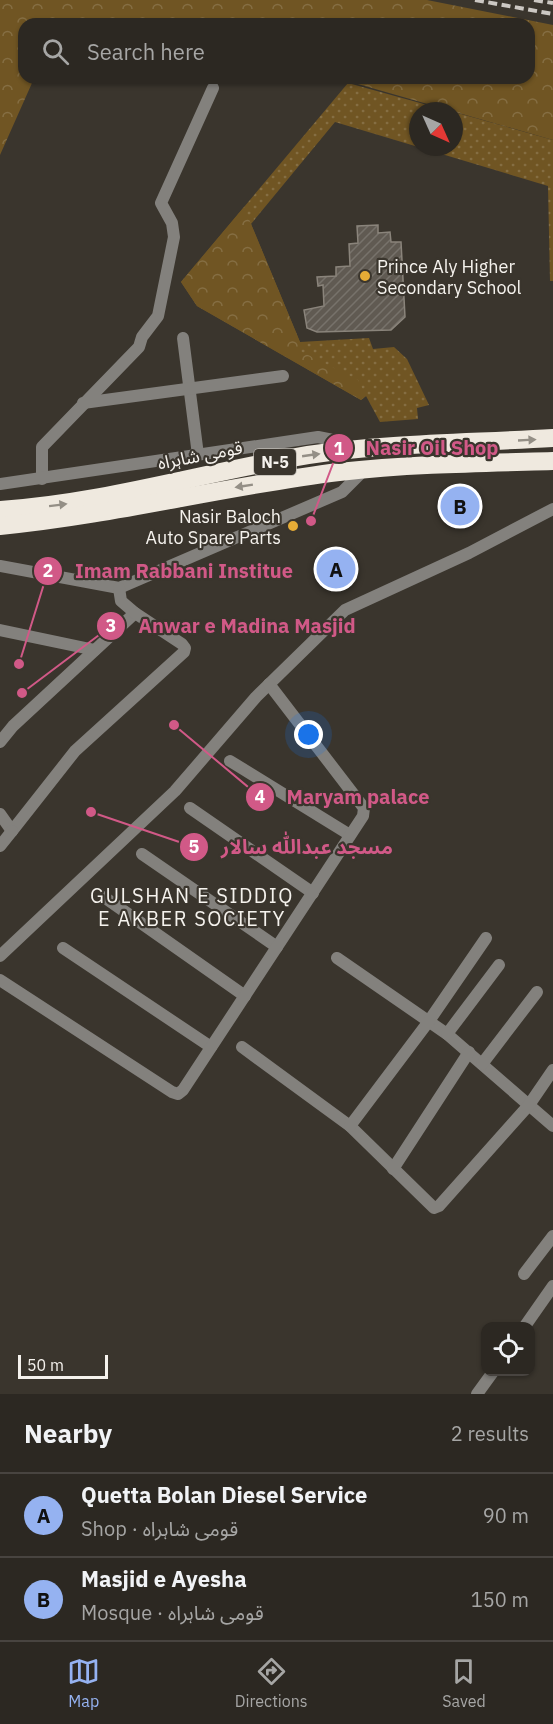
<!DOCTYPE html>
<html lang="en">
<head>
<meta charset="utf-8">
<style>
  body { margin:0; font-family:"IBM Plex Sans","Noto Sans Arabic",sans-serif; background:#34302a; color:#f1f3f6 }
  .controls { position:absolute; right:18px; bottom:18px; display:grid; overflow:hidden; border-radius:12px; box-shadow:0 2px 4px #0004 }
  .controls button { width:54px; height:54px; display:grid; place-items:center; padding:0; border:0; border-bottom:2px solid #484440; background:#2c2822; color:#f1f3f6; font:30px sans-serif }
  .compass { position:absolute; left:409px; top:102px; width:54px; height:54px; border-radius:50%; background:#2c2822; box-shadow:0 2px 4px #0004; rotate:135deg }
  .scale { position:absolute; left:18px; bottom:15px; width:90px; box-sizing:border-box; padding-left:6px; border:3px solid #f5f2ed; border-top:0; font-size:16px; line-height:21px; white-space:nowrap; color:#f5f2ed; -webkit-text-stroke:4px #3a352d; paint-order:stroke }
  .you { position:absolute; left:309px; top:735px; width:21px; height:21px; margin:-15px; border:4px solid #fff; border-radius:50%; background:#1a73e8; box-shadow:0 0 0 9px #1a73e833 }
  .badge { display:grid; place-items:center; width:39px; height:39px; border-radius:50%; background:#95b2f1; color:#111; font-size:20px; font-weight:700 }
  .pin { position:absolute; translate:-50% -50%; border:3px solid #fff; box-shadow:0 2px 6px #0006 }
  .list { margin:0; padding:0; list-style:none }
  h2 { display:flex; justify-content:space-between; align-items:center; height:78px; margin:0; padding:0 24px; font-size:26px }
  h2 small { font-size:20px; font-weight:400; color:#a6a6a5 }
  .list li { display:grid; grid-template-columns:39px 1fr auto; gap:18px; align-items:center; box-sizing:border-box; height:84px; padding:0 24px; border-top:2px solid #484440 }
  .list b { display:block; font-size:22px; white-space:nowrap }
  .list p { margin:0; font-size:20px; white-space:nowrap; color:#a6a6a5 }
  .list em { font-size:20px; font-style:normal; color:#a6a6a5 }
  .icon { flex:none; width:33px; height:33px; fill:none; stroke:currentColor; stroke-width:2; stroke-linecap:round; stroke-linejoin:round }
  .map { position:relative; flex:none; width:553px; height:1394px; overflow:hidden }
  .search { position:absolute; background:#2c2822; box-shadow:0 2px 4px #0004; left:18px; right:18px; top:18px; height:66px; display:flex; align-items:center; gap:15px; box-sizing:border-box; padding:0 21px; border-radius:18px; color:#a6a6a5; font-size:22px }
  .sheet { height:246px; background:#2c2822 }
  nav { display:flex; justify-content:space-around; align-items:center; box-sizing:border-box; height:84px; border-top:2px solid #484440; background:#2c2822; font-size:16px; color:#a6a6a5 }
  nav a { display:grid; justify-items:center; gap:3px }
  nav .on { color:#95b2f1 }
  .map>svg:first-child { display:block }
</style>
</head>
<body>
<div class="map">
<svg width="553" height="1394" viewBox="0 0 553 1394">
  <defs>
    <pattern id="grass-dots" width="8" height="8" patternUnits="userSpaceOnUse" patternTransform="scale(1.5)"><rect width="8" height="8" fill="#705523"/><path d="M2 2h.1M6 6h.1" fill="none" stroke="#856e43" stroke-width="1.8" stroke-linecap="round"/></pattern>
    <pattern id="forest-crowns" width="20" height="18" patternUnits="userSpaceOnUse" patternTransform="scale(1.5)"><rect width="20" height="18" fill="#705523"/><path d="M2 6a3 3 0 1 1 6 0M12 15a3 3 0 1 1 6 0" fill="none" stroke="#856e43"/></pattern>
    <pattern id="building-hatch" width="6" height="6" patternUnits="userSpaceOnUse" patternTransform="scale(1.5)"><rect width="6" height="6" fill="#605a52"/><path d="M-1 1l2-2M0 6l6-6M5 7l2-2" fill="none" stroke="#77726b"/></pattern>
  </defs>
  <rect width="100%" height="100%" fill="#3a352d"/>
  <!-- grass -->
  <polygon fill="url(#grass-dots)" points="348,83 449,111 418,111 418,147 454,147 454,112 553,140 553,281 550,281 548,186 335,122 251,224 300,342 369,338 373,349 394,347 407,359 429,405 417,408 418,419 380,422 366,396 361,400 197,306 181,282"/>
  <!-- forest -->
  <g fill="url(#forest-crowns)">
    <polygon points="0,0 427,0 553,25 553,140 337,78 529,78 529,24 24,24 24,78 60,78 32,83 0,155"/>
    <polygon points="244,207 300,342 300,351 358,380 366,396 361,400 197,306 181,282"/>
  </g>
  <!-- building -->
  <polygon fill="url(#building-hatch)" stroke="#8a847b" stroke-width="1.5" points="378,225 378,233 390,232 391,242 401,242 405,317 391,330 317,332 307,328 304,310 324,306 323,285 318,286 317,277 336,276 336,267 350,266 349,244 358,243 357,226"/>
  <g fill="none" stroke-linecap="round" stroke-linejoin="round">
    <!-- minor -->
    <g stroke="#83817d" stroke-width="12">
      <polyline points="183,338 198,455"/>
      <polyline points="83,403 283,376"/>
      <polyline points="42,479 42,447 139,347 142,337 158,316 174,237 172,223 161,203 213,88"/>
      <polyline points="0,484 318,437 333,440 352,449"/>
      <polyline points="0,566 119,588 342,492 364,470"/>
      <polyline points="0,630 95,650"/>
      <polyline points="0,742 13,726 135,613 121,601 119,588"/>
      <polyline points="230,761 350,835"/>
      <polyline points="190,808 313,893"/>
      <polyline points="0,814 12,831 75,751 184,652 185,648 182,644 135,613"/>
      <polyline points="0,846 12,831"/>
      <polyline points="142,854 277,947"/>
      <polyline points="104,897 245,996"/>
      <polyline points="63,948 211,1047"/>
      <polyline points="0,956 175,791 256,697 345,610 469,553 553,509"/>
      <polyline points="337,958 447,1034 553,1126"/>
      <polyline points="0,980 172,1092 178,1094 183,1090 363,816 364,808 269,684"/>
      <polyline points="447,1034 499,965"/>
      <polyline points="242,1047 350,1126 434,1208 439,1206 529,1105 553,1070"/>
      <polyline points="482,1064 537,992"/>
      <polyline points="350,1126 429,1021 486,938"/>
      <polyline points="393,1169 469,1052"/>
      <polyline points="524,1274 553,1236"/>
      <polyline points="525,1326 553,1286"/>
      <polyline points="477,1394 493,1372"/>
    </g>
    <!-- highway -->
    <g stroke="#efe9df" stroke-width="18">
      <path d="M 0,510 C 105,503 205,472 308,455 C 389,443 472,443 553,438"/>
      <path d="M 0,526 C 114,515 225,486 339,472 C 409,464 482,463 553,461"/>
    </g>
    <!-- rail -->
    <g stroke="#ccc8c3" stroke-width="4" stroke-dasharray="9 4.5" stroke-linecap="butt">
      <polyline points="475,0 553,14"/>
      <polyline points="534,0 553,3"/>
    </g>
  </g>
  <!-- one-way arrows -->
  <defs><path id="oneway-solid" d="M-6-.8H1V-3.2L6.5 0L1 3.2V.8H-6Z" transform="scale(1.5)"/></defs>
  <g fill="#948f86">
    <use href="#oneway-solid" transform="translate(527 440) rotate(-3)"/>
    <use href="#oneway-solid" transform="translate(311 455) rotate(-8)"/>
    <use href="#oneway-solid" transform="translate(244 486) rotate(171)"/>
    <use href="#oneway-solid" transform="translate(58 505) rotate(-7)"/>
  </g>
  <!-- markers -->
  <g fill="#e6ac36" stroke="#3a352d" stroke-width="2">
    <circle cx="365" cy="276" r="6"/>
    <circle cx="293" cy="526" r="6"/>
  </g>
  <g text-anchor="middle" dominant-baseline="central" stroke-width="4.5" stroke-linejoin="round" paint-order="stroke">
    <!-- shield labels -->
    <rect fill="#3a352d" stroke="#bdb9b3" stroke-width="1.5" x="254" y="449" width="42" height="26" rx="4.5"/>
    <g font-size="16" font-weight="bold" fill="#f5f2ed">
      <text x="275" y="462">N-5</text>
    </g>
    <!-- poi labels -->
    <g font-size="18" fill="#f5f2ed" stroke="#3a352d" text-anchor="start">
      <text x="377" y="266">Prince Aly Higher<tspan x="377" dy="21">Secondary School</tspan></text>
      <text x="281" y="516" text-anchor="end">Nasir Baloch<tspan x="281" dy="21">Auto Spare Parts</tspan></text>
    </g>
    <!-- street labels -->
    <g font-size="18" fill="#f5f2ed" stroke="#3a352d">
      <text transform="translate(200 455) rotate(-11)">قومی شاہراہ</text>
    </g>
    <!-- neighbourhood labels -->
    <g font-size="20" letter-spacing="1.5" fill="#f5f2ed" stroke="#3a352d">
      <text x="192" y="895">GULSHAN E SIDDIQ<tspan x="192" dy="23">E AKBER SOCIETY</tspan></text>
    </g>
  </g>
  <!-- callouts -->
  <path fill="none" stroke="#d15987" stroke-width="2" d="M311 521L339 448M19 664L48 571M22 693L111 626M174 725L260 797M91 812L194 847"/>
  <g fill="#d15987" stroke="#3a352d" stroke-width="2">
    <circle cx="311" cy="521" r="6"/>
    <circle cx="19" cy="664" r="6"/>
    <circle cx="22" cy="693" r="6"/>
    <circle cx="174" cy="725" r="6"/>
    <circle cx="91" cy="812" r="6"/>
    <circle cx="339" cy="448" r="15"/>
    <circle cx="48" cy="571" r="15"/>
    <circle cx="111" cy="626" r="15"/>
    <circle cx="260" cy="797" r="15"/>
    <circle cx="194" cy="847" r="15"/>
  </g>
  <g font-size="18" text-anchor="middle" font-weight="bold" fill="#fff">
    <text x="339" y="455">1</text>
    <text x="48" y="577">2</text>
    <text x="111" y="632">3</text>
    <text x="260" y="803">4</text>
    <text x="194" y="853">5</text>
  </g>
  <g font-size="20" text-anchor="middle" font-weight="bold" fill="#d15987" stroke="#3a352d" stroke-width="4.5" stroke-linejoin="round" paint-order="stroke">
    <text x="432" y="455">Nasir Oil Shop</text>
    <text x="184" y="578">Imam Rabbani Institue</text>
    <text x="247" y="633">Anwar e Madina Masjid</text>
    <text x="358" y="804">Maryam palace</text>
    <text x="307" y="854">مسجد عبداللّٰہ سالار</text>
  </g>
</svg>
<div class="controls">
<button><svg class="icon" aria-label="locate" viewBox="0 0 24 24"><circle cx="12" cy="12" r="6"/><path d="M12 2v4M12 18v4M2 12h4M18 12h4"/></svg></button>
</div>
<svg class="compass" viewBox="-18 -18 36 36"><path d="M0-13l5 13h-10z" fill="#e53935"/><path d="M0 13l5-13h-10z" fill="#a6a6a5"/></svg>
<div class="scale">50 m</div>
<div class="you"></div>
<div class="pin badge" style="left:336px;top:569px">A</div>
<div class="pin badge" style="left:460px;top:506px">B</div>
<div class="search"><svg class="icon" aria-label="search" viewBox="0 0 24 24"><circle cx="10" cy="10" r="6"/><path d="M15 15l6 6"/></svg>Search here</div>
</div>
<section class="sheet">
<h2>Nearby<small>2 results</small></h2>
<ul class="list">
<li><span class="badge">A</span><div><b>Quetta Bolan Diesel Service</b><p>Shop · قومی شاہراہ</p></div><em>90 m</em></li>
<li><span class="badge">B</span><div><b>Masjid e Ayesha</b><p>Mosque · قومی شاہراہ</p></div><em>150 m</em></li>
</ul>
</section>
<nav>
<a class="on"><svg class="icon" aria-label="map" viewBox="0 0 24 24"><path d="M3 6l6-2 6 2 6-2v14l-6 2-6-2-6 2zM9 4v14M15 6v14"/></svg>Map</a>
<a><svg class="icon" aria-label="directions" viewBox="0 0 24 24"><path d="M12 3l9 9-9 9-9-9zM9 14v-3h6M13 9l2 2-2 2"/></svg>Directions</a>
<a><svg class="icon" aria-label="saved" viewBox="0 0 24 24"><path d="M7 4h10v16l-5-4-5 4z"/></svg>Saved</a>
</nav>
</body>
</html>
